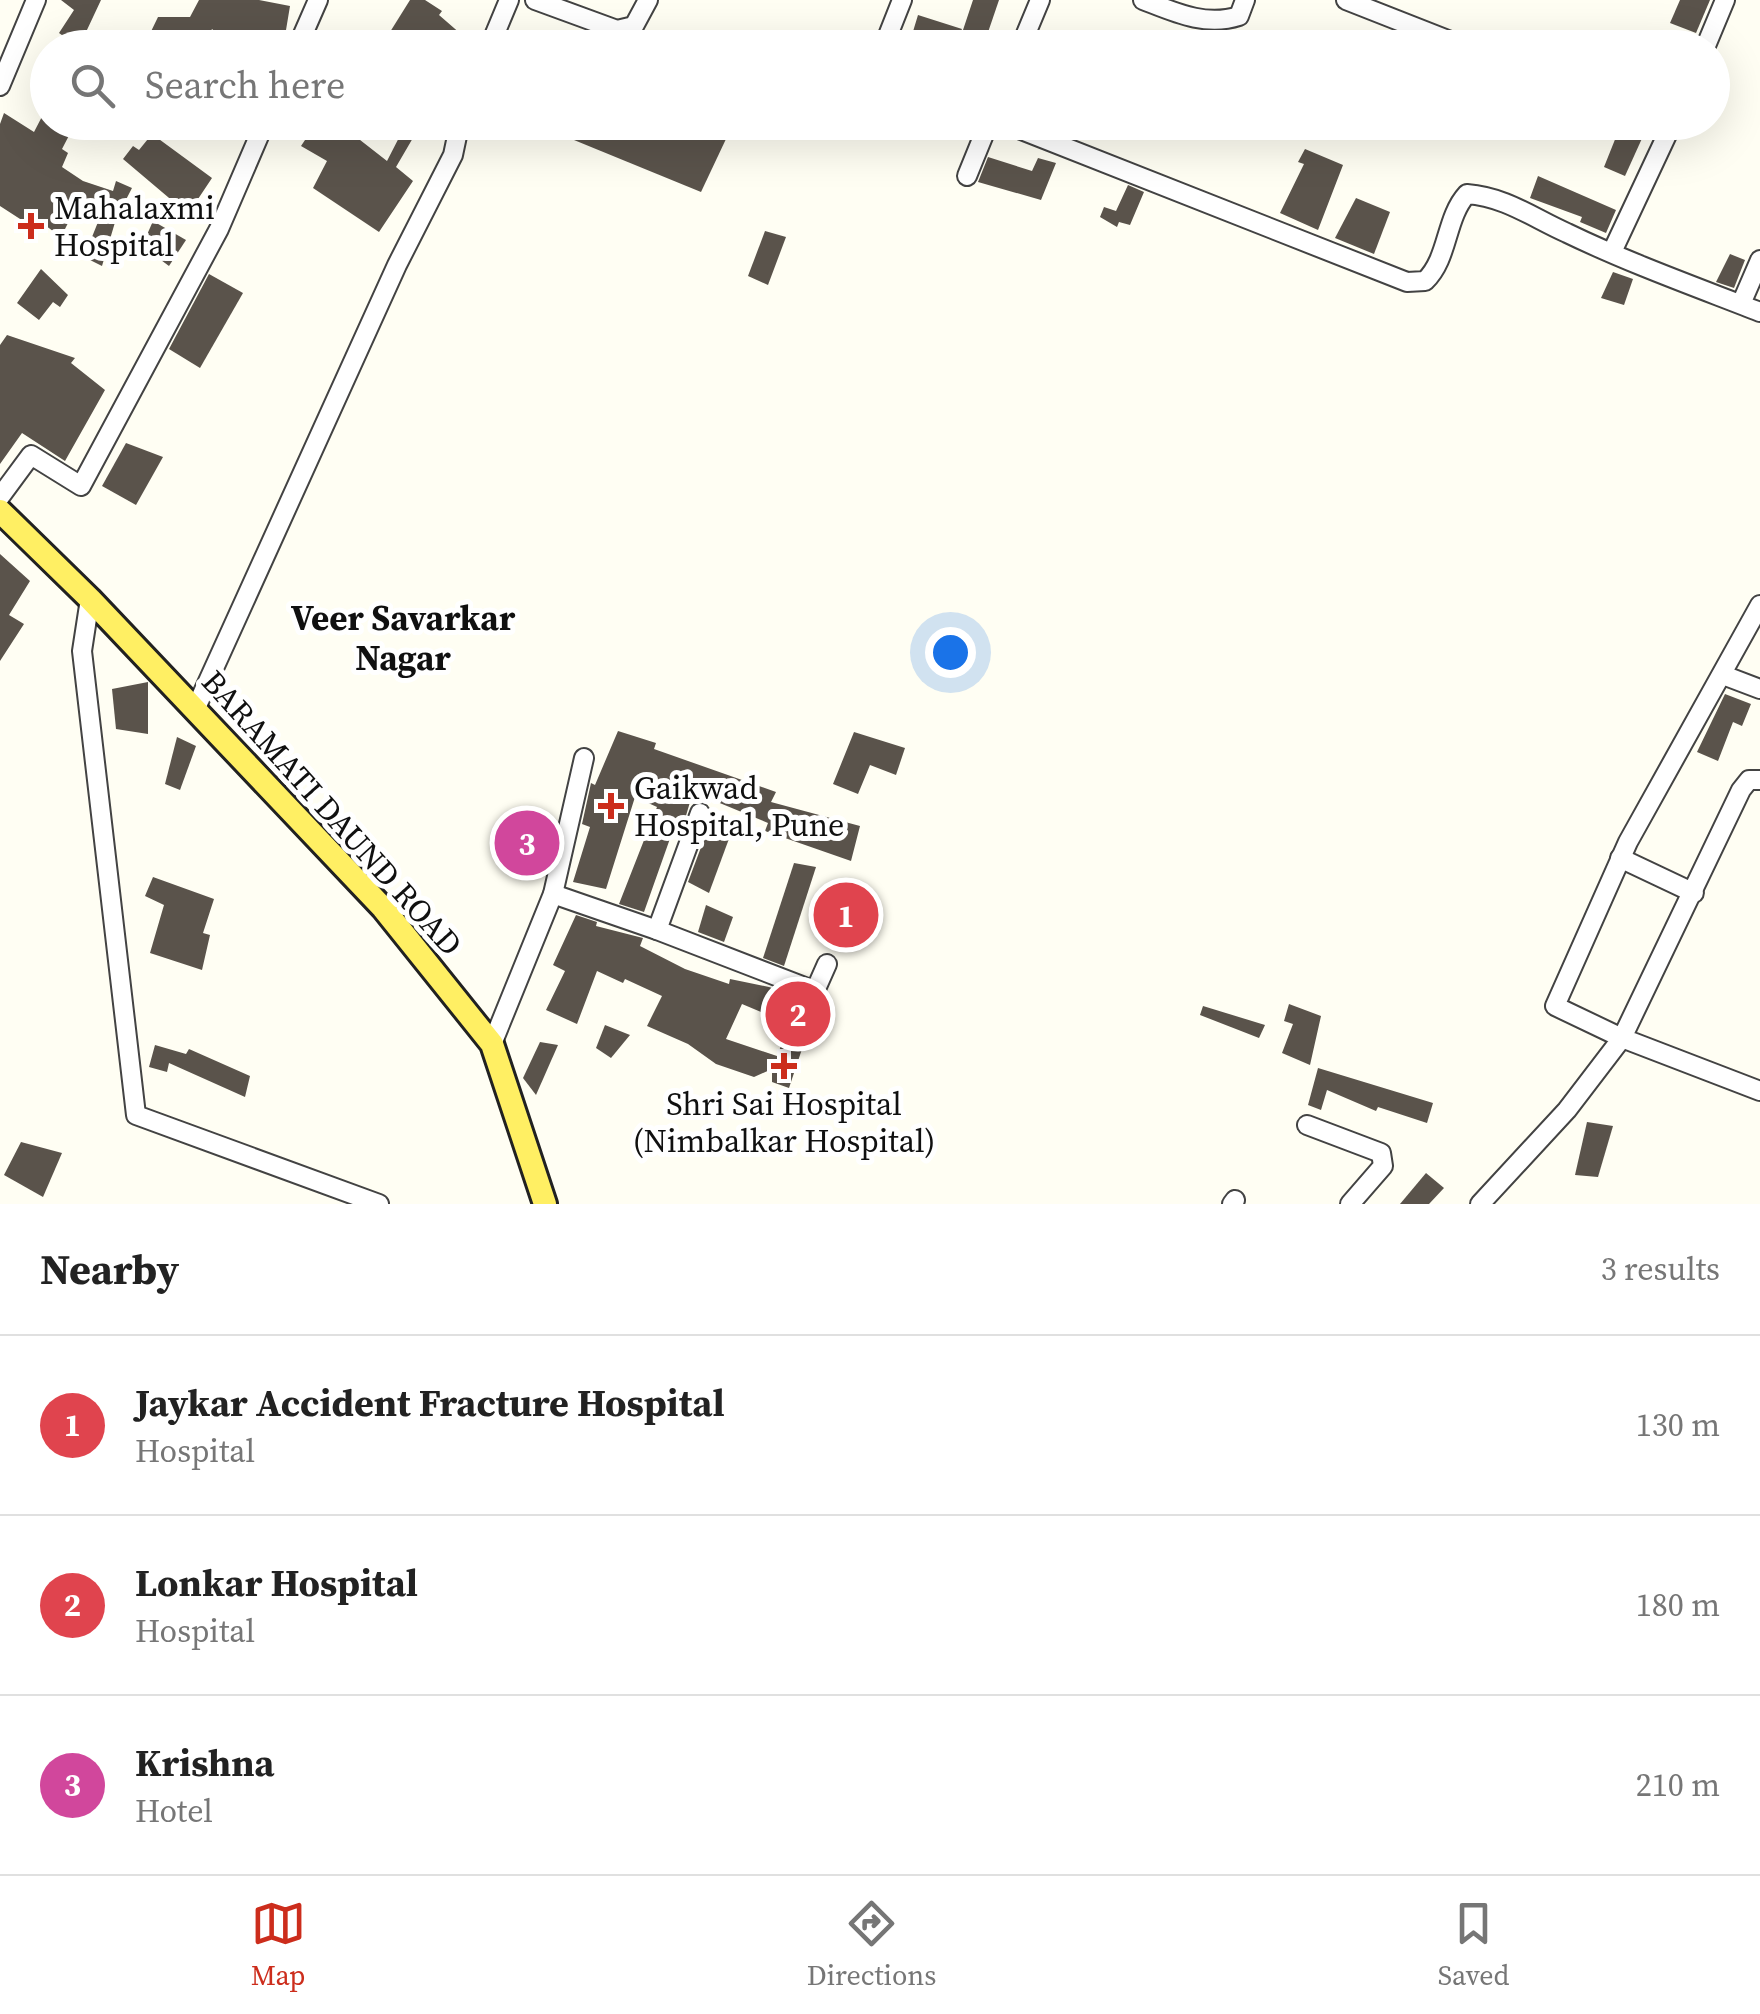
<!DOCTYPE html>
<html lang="en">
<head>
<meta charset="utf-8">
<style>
  body { margin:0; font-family:"Source Serif 4",serif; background:#f6f6f6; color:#222 }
  .you { position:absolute; left:950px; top:652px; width:35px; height:35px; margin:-25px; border:8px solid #fff; border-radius:50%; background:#1a73e8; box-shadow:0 0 0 15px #1a73e833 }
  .badge { display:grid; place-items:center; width:65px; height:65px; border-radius:50%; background:#cc2d1c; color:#fff; font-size:32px; font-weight:700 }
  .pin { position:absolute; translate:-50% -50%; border:5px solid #fff; box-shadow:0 2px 10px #0006 }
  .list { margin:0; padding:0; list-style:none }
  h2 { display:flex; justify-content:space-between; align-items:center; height:130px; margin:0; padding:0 40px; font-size:42px }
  h2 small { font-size:32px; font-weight:400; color:#767676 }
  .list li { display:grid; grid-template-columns:65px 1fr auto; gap:30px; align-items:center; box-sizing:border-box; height:180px; padding:0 40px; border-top:2px solid #e0e0e0 }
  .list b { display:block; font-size:38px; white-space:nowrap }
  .list p { margin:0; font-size:32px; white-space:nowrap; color:#767676 }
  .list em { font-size:32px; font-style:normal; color:#767676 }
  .icon { flex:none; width:55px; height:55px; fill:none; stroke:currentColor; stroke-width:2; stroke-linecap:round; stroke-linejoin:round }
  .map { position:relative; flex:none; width:1760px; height:1204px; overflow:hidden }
  .search { position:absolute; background:#fff; box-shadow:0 10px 40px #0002; left:30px; right:30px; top:30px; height:110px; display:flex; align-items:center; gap:25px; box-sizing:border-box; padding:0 35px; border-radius:55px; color:#767676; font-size:38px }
  .sheet { height:670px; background:#fff }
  nav { display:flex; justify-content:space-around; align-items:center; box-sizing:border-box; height:140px; border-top:2px solid #e0e0e0; background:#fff; font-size:28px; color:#767676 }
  nav a { display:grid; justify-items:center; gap:5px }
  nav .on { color:#cc2d1c }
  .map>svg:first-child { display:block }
</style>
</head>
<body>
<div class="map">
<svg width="1760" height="1204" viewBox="0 0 1760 1204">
  <rect width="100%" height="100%" fill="#fffef3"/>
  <!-- building -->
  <g fill="#5a534b" fill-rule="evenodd">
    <polygon points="61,0 101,0 79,47 59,33 74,10"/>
    <polygon points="199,0 259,0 290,6 283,48 234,48 212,29 203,48 143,48 158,17 190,17"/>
    <polygon points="410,0 425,0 442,11 439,15 477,48 436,48 423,35 416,44 408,37 402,48 380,48"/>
    <polygon points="973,0 999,0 983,47 961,36"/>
    <polygon points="1680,0 1710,0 1696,33 1670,23"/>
    <polygon points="918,15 962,29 956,42 951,48 928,43 925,48 908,48"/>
    <polygon points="48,105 48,122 76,122 62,149 68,153 62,167 83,181 113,191 116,181 132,188 116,219 102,266 84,257 100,217 76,207 61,237 38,220 34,228 0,206 0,124 4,113 34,132"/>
    <polygon points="317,122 337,122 387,161 406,124 417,131 396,167 413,181 379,232 313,188 327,161 301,146"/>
    <polygon points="530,122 734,122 701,192"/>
    <polygon points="1620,127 1644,134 1625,176 1604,167"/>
    <polygon points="152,134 212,178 188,214 123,159 133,146 139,150"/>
    <polygon points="1305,149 1343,165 1318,230 1280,213 1304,164 1298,162"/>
    <polygon points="988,157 1032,171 1038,158 1056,163 1041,200 978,182"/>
    <polygon points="1538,176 1616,210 1606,233 1580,222 1582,217 1530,198"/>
    <polygon points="1128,185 1144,192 1130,225 1119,222 1117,227 1100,217 1104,207 1116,211"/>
    <polygon points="1356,198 1390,212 1374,254 1335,238"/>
    <polygon points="153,221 186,240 169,266 142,246"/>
    <polygon points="765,231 786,237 768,285 748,276"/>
    <polygon points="1730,254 1745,260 1734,288 1716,282"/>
    <polygon points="41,269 68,295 60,307 53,302 39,320 17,303"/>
    <polygon points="1613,272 1633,279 1624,305 1601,298"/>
    <polygon points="209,274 243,293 200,368 169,349"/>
    <polygon points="7,335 75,358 71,363 105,390 65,461 22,433 0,464 0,345"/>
    <polygon points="126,443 163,457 136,505 102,486"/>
    <polygon points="0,554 30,581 9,615 24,624 0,661"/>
    <polygon points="148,682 148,734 116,729 112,689"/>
    <polygon points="1725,694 1751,704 1742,726 1733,722 1718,761 1697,752"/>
    <polygon points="618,731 656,743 654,749 776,792 771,802 860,826 851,861 765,831 768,823 693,792 685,819 678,816 644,912 619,904 657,807 635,797 606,889 573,882 590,827 582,824 591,783 595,785"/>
    <polygon points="854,732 905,748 896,775 870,765 858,794 833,784"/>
    <polygon points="177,737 196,746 180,790 165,784"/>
    <polygon points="709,826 730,836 709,893 688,882"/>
    <polygon points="794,863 816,867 784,966 763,958"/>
    <polygon points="153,877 214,899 203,933 210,935 202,970 150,953 164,905 145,896"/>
    <polygon points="835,896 867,908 857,938 824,926"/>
    <polygon points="706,905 733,917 724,942 698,932"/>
    <path d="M 576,915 L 597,922 L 596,926 L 643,938 L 640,946 L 685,969 L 729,984 L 730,979 L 769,987 L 817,1004 L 789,1088 L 772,1082 L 772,1069 L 754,1077 L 716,1064 L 688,1044 L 647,1026 L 662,996 L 625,979 L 623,983 L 597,971 L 577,1024 L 546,1010 L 565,971 L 553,965 ZM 742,1004 L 782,1021 L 780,1026 L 788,1028 L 777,1056 L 726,1039 Z"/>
    <polygon points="1289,1004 1321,1016 1310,1065 1282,1053 1293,1024 1284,1021"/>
    <polygon points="1203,1006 1265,1025 1259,1038 1200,1015"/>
    <polygon points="605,1025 630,1035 611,1058 596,1048"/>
    <polygon points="540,1042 558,1045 536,1095 523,1078"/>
    <polygon points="155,1045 186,1054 189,1049 250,1076 245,1097 169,1063 167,1072 149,1067"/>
    <polygon points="1318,1068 1433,1103 1427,1123 1378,1107 1376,1111 1327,1090 1321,1110 1308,1105"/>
    <polygon points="1587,1122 1613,1126 1598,1177 1575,1175"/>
    <polygon points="21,1142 62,1153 43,1197 4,1175"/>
    <polygon points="1426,1173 1444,1188 1429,1204 1400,1204"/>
  </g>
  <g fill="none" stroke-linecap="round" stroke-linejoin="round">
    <defs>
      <g id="minor">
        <polyline points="535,0 617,30 634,26 648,0"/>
        <path d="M 1143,0 C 1174,12 1205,27 1239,16 L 1245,0"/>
        <polyline points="1346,0 1468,48"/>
        <polyline points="297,48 318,0"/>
        <polyline points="489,48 509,0"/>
        <polyline points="883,48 902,0"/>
        <polyline points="1020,48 1040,0"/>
        <polyline points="1705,48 1725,0"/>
        <polyline points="0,86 36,0"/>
        <path d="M 1001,122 L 1407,282 L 1425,281 C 1449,258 1445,218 1467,194 C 1506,197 1533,218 1567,233 C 1629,263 1696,287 1760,312"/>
        <polyline points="851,126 852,122"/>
        <polyline points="967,176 989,122"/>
        <polyline points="1612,252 1673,122"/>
        <polyline points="1741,304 1760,260"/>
        <polyline points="0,497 31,455 81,486 219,229 265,122"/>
        <polyline points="90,599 82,651 136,1115 379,1204"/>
        <polyline points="1723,675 1760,689"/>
        <polyline points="195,710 397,265 453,155 460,122"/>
        <polyline points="1760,780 1749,780 1741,790 1622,1038 1760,1091"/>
        <polyline points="1620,858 1694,893"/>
        <polyline points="553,894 657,930 700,813"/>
        <polyline points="657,930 815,991 827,964"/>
        <polyline points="492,1044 553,894 584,758"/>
        <polyline points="1307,1125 1381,1153 1383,1166 1350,1204"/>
        <polyline points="1232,1204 1235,1200"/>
        <polyline points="1480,1204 1567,1110 1622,1038 1555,1006 1628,842 1760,605"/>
      </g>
      <polyline id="major" points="0,511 90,599 383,908 492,1044 545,1204"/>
    </defs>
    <!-- minor casing -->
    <use href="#minor" stroke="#434343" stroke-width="22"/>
    <!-- major casing -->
    <use href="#major" stroke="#212121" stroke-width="28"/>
    <!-- minor -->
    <use href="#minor" stroke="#fff" stroke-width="18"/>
    <!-- major -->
    <use href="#major" stroke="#ffef63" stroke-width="22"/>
  </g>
  <!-- markers -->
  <g fill="#cc2d1c" stroke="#fff" stroke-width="4">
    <path d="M26 211h10v10h10v10h-10v10h-10v-10h-10v-10h10z"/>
    <path d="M606 791h10v10h10v10h-10v10h-10v-10h-10v-10h10z"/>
    <path d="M779 1051h10v10h10v10h-10v10h-10v-10h-10v-10h10z"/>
  </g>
  <g text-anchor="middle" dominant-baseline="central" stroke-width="10" stroke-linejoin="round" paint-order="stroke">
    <!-- poi labels -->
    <g font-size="32" fill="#101010" stroke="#fff" text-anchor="start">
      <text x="54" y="208">Mahalaxmi<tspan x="54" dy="37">Hospital</tspan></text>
      <text x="634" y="788">Gaikwad<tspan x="634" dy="37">Hospital, Pune</tspan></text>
      <text x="784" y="1104" text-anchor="middle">Shri Sai Hospital<tspan x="784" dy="37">(Nimbalkar Hospital)</tspan></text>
    </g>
    <!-- street labels -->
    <g font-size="32" fill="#101010" stroke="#fff">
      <text transform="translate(332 813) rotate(48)">BARAMATI DAUND ROAD</text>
    </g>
    <!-- neighbourhood labels -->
    <g font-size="35" font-weight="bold" fill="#101010" stroke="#fff">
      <text x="403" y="618">Veer Savarkar<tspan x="403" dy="40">Nagar</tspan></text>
    </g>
  </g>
</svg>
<div class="you"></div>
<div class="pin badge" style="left:846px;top:915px;background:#e0444e">1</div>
<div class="pin badge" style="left:798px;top:1014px;background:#e0444e">2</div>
<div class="pin badge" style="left:527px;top:843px;background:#d1479c">3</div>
<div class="search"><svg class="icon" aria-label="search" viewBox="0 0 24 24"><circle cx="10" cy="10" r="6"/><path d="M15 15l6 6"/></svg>Search here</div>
</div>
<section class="sheet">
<h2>Nearby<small>3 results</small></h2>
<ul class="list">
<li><span class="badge" style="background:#e0444e">1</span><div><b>Jaykar Accident Fracture Hospital</b><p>Hospital</p></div><em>130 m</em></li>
<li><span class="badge" style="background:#e0444e">2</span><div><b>Lonkar Hospital</b><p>Hospital</p></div><em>180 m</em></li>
<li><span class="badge" style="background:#d1479c">3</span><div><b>Krishna</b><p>Hotel</p></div><em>210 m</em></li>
</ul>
</section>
<nav>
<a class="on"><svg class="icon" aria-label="map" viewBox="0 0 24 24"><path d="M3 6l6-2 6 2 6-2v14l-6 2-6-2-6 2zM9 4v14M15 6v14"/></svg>Map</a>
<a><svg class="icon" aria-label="directions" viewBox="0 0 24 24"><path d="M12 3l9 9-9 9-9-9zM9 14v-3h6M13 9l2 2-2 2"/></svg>Directions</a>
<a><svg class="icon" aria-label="saved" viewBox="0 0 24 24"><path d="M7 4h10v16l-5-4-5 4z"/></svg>Saved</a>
</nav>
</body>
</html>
